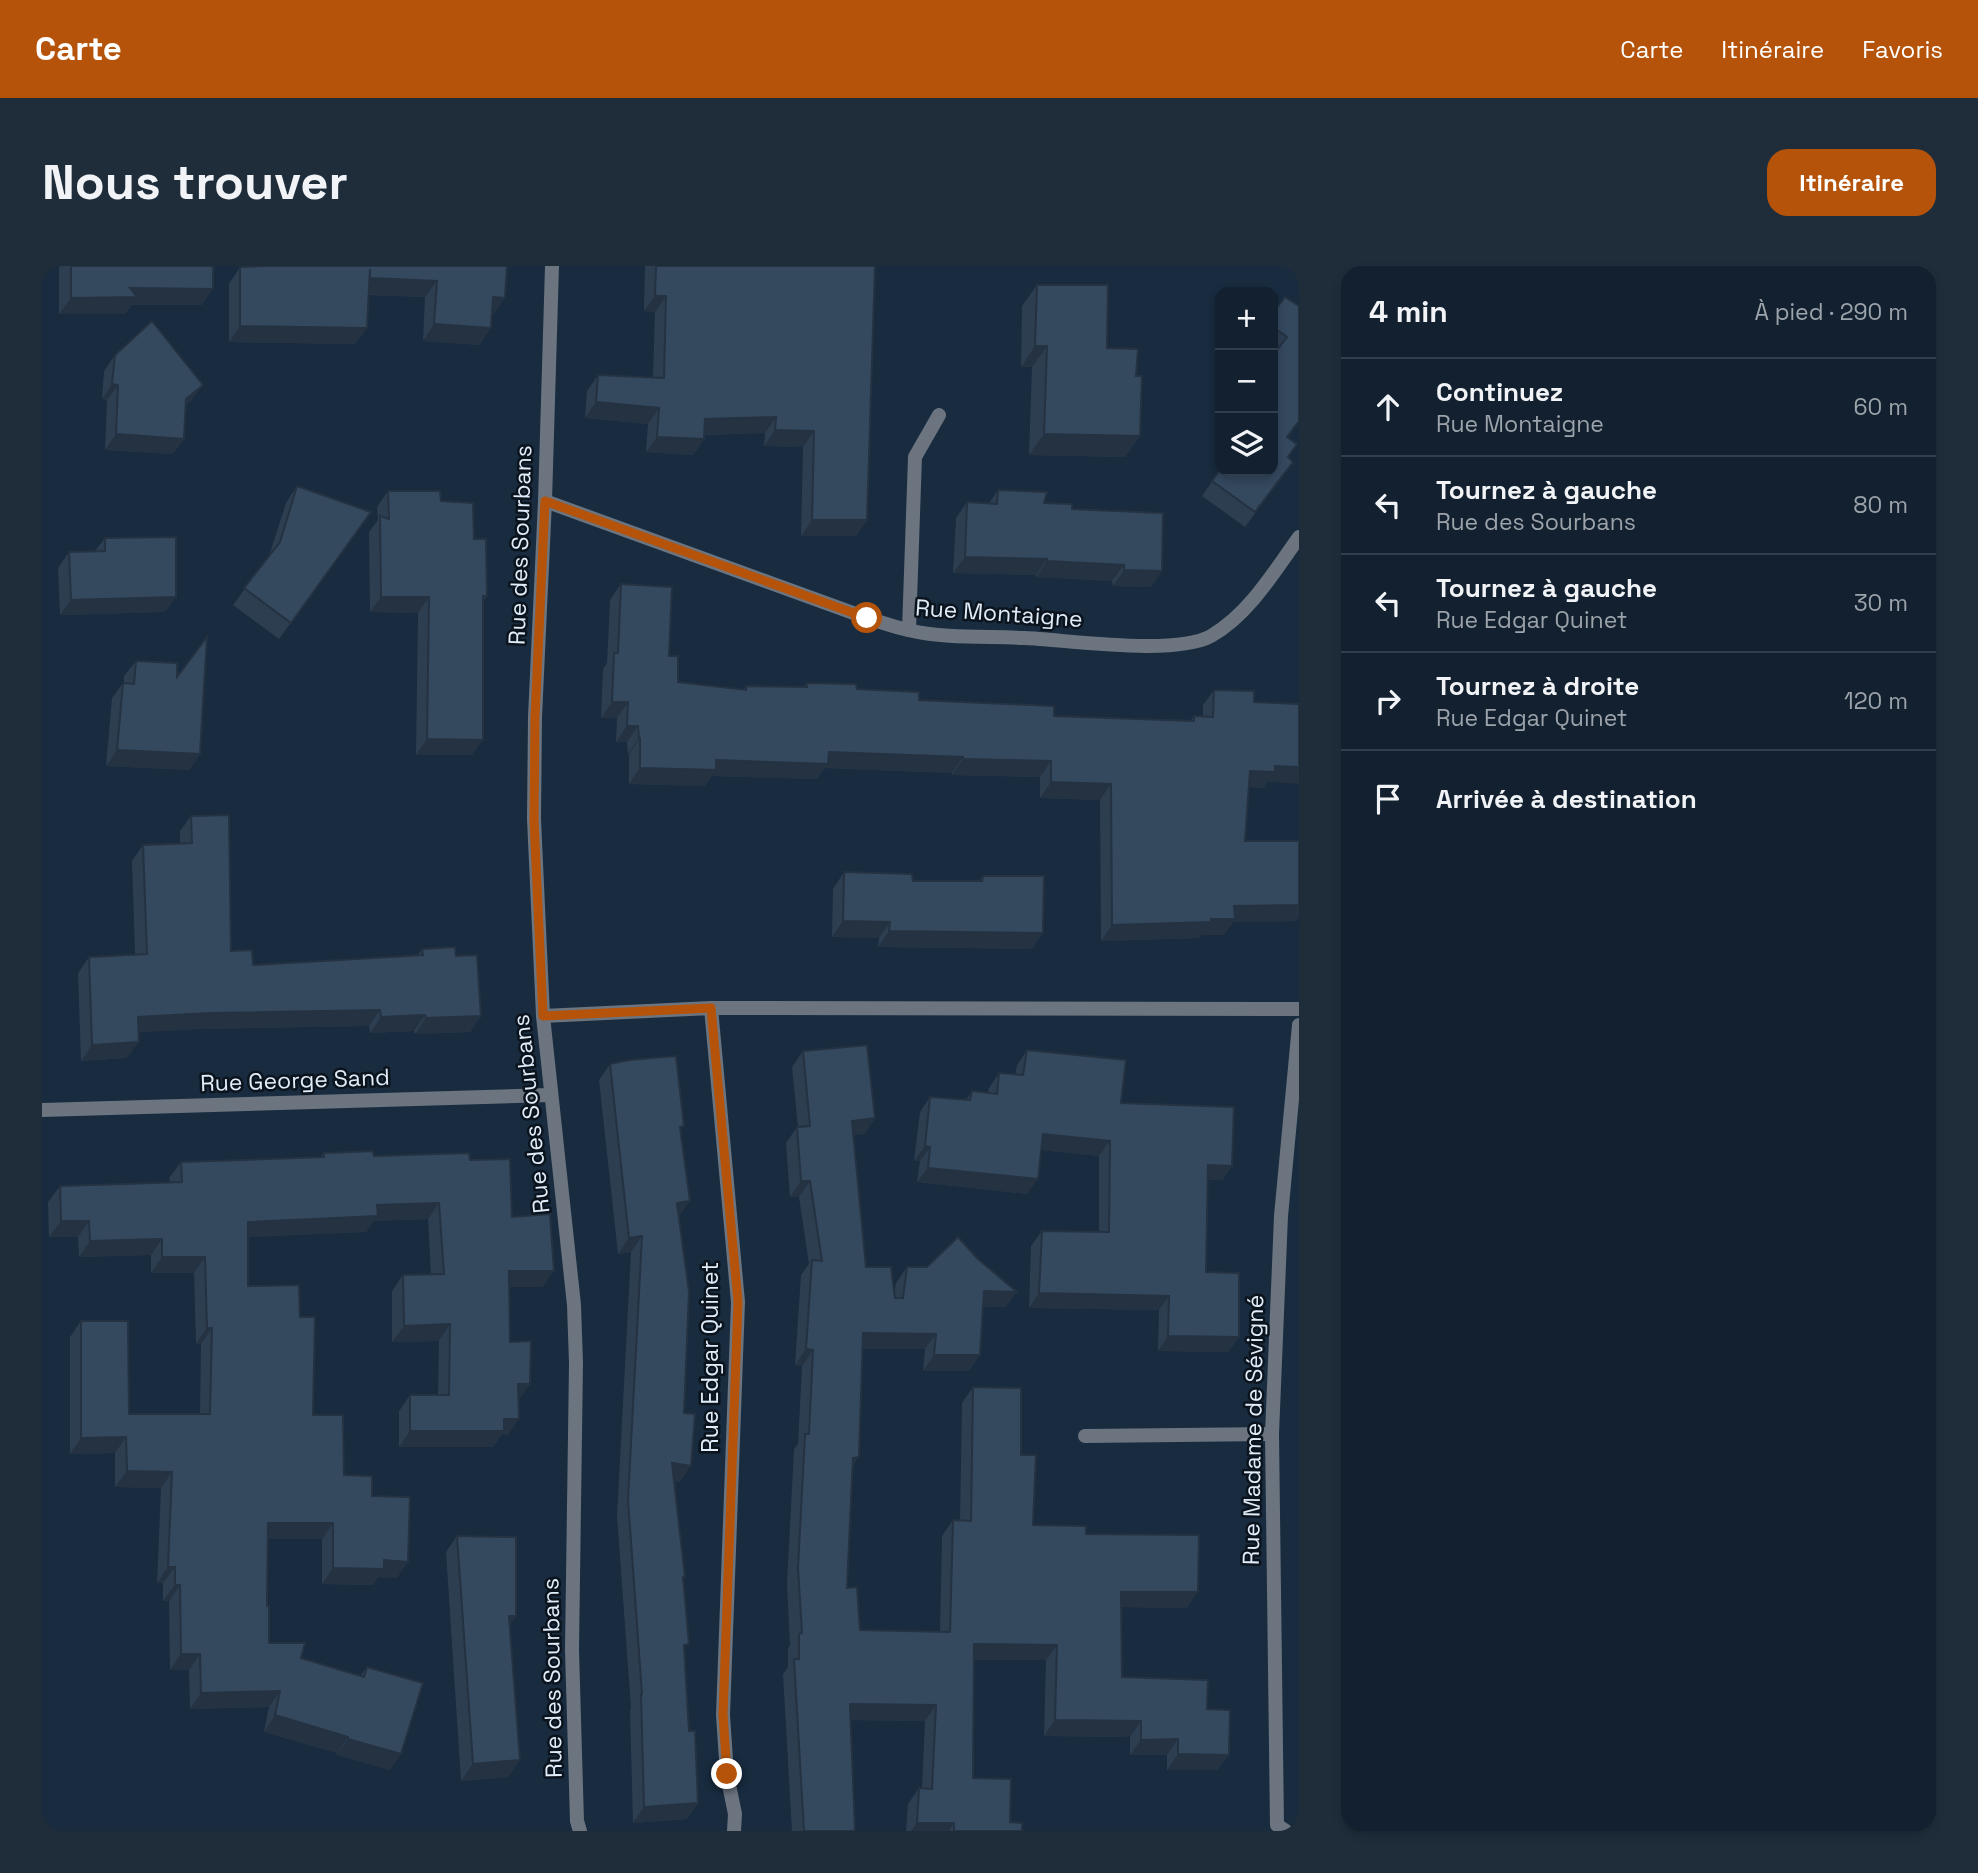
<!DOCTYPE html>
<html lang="fr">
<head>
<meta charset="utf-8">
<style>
  body { margin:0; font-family:"Space Grotesk",sans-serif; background:#1f2d3b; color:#f1f3f6 }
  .controls { position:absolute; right:21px; top:21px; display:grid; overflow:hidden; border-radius:14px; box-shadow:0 4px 10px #0003 }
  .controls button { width:63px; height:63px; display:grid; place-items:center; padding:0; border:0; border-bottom:2px solid #313e4b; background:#12202f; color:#f1f3f6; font:35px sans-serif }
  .stop { position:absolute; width:21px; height:21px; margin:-16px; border:5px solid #b45309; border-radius:50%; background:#fff }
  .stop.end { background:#b45309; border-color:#fff; box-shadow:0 2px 7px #0008 }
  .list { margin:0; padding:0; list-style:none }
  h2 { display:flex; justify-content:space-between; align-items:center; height:91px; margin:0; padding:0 28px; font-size:30px }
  h2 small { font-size:23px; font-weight:400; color:#9ca3aa }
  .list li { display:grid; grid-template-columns:46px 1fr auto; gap:21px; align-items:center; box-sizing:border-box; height:98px; padding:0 28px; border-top:2px solid #313e4b }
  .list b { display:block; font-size:26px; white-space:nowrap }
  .list p { margin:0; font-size:23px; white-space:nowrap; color:#9ca3aa }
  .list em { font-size:23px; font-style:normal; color:#9ca3aa }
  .icon { flex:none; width:38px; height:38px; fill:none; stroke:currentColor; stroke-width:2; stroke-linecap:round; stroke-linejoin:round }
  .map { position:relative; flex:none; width:1257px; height:1565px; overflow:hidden; border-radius:21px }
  header { display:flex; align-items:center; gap:42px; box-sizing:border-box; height:98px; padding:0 35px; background:#b45309; color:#fff }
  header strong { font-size:33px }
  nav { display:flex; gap:38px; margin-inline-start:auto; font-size:24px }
  .intro { display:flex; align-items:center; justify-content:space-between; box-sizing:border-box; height:168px; padding:0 42px }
  h1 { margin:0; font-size:49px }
  .button { padding:18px 32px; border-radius:21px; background:#b45309; color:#fff; font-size:24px; font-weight:700 }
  main { display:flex; gap:42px; padding:0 42px }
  aside { flex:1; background:#12202f; border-radius:21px; box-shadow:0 4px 10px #0003 }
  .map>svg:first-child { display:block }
</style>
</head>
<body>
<header>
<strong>Carte</strong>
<nav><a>Carte</a><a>Itinéraire</a><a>Favoris</a></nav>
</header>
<div class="intro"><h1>Nous trouver</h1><a class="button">Itinéraire</a></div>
<main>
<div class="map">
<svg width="1257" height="1565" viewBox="0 0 1257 1565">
  <rect width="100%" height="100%" fill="#182b3f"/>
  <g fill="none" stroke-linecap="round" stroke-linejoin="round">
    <!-- minor -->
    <g stroke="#6b747f" stroke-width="14">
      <polyline points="510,0 503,235 493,451 492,553 501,750 532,1039 534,1097 530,1384 535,1555 538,1565"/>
      <path d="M 503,235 L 825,352 C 839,356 852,361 866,364 C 904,373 945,370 983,372 C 1027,374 1133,390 1169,370 C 1207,348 1232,306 1257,271"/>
      <polyline points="867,364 873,191 897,149"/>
      <polyline points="669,742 1257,743"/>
      <polyline points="501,750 669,742 696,1036 681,1449 685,1509 693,1548 692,1565"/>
      <polyline points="0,844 508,829"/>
      <polyline points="1043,1170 1230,1168"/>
      <polyline points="1244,1565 1235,1559 1230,1168 1239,950 1257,759"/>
    </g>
  </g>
  <!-- wall -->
  <g fill="#2d3e51">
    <polygon points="17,0 171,0 160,39 89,39 83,48 17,48"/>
    <polygon points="465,0 452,48 450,48 438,79 381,75 383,31 327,29 325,62 313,78 187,76 187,18 198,1"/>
    <polygon points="603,0 833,0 825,254 814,270 759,270 761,181 722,180 723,167 662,169 662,173 651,189 604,186 606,158 543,152 545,125 556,109 611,111 613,46 602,45"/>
    <polygon points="995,19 1094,110 1098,170 1083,191 987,189 990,101 979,101 980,40"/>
    <polygon points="1257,40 1257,156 1246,171 1246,191 1251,196 1203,261 1160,230 1178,204 1231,205 1234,85 1231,83 1231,47"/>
    <polygon points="73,89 150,134 144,139 142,173 131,188 63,184 65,134 60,133 62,105"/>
    <polygon points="255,220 329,246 237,373 191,339 227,290 244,237"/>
    <polygon points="956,224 1002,237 1030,243 1109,321 1071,320 1070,315 994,311 994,309 911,307 914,252 925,236 947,237"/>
    <polygon points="346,225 399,235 432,273 445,330 441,335 430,489 374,489 376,347 328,346 327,266 336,254 335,241"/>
    <polygon points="63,272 134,331 123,346 18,349 16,302 27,286 53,285"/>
    <polygon points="579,318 627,390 636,416 701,424 704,420 761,421 765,417 815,423 877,434 1012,450 1149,454 1152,450 1161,450 1161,439 1172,424 1212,436 1225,516 1222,522 1207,521 1203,575 1257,575 1257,651 1254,655 1191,656 1182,669 1159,669 1158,672 1059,675 1058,534 998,532 998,511 910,509 910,507 783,502 775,513 670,510 663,520 587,518 587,488 586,488 585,476 574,476 575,452 559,452 561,403 565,397 568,334"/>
    <polygon points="94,395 135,411 158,488 147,504 64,500 70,432 81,417 82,417 82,410"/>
    <polygon points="149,550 189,685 211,699 376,689 380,683 414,690 439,750 428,766 373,768 372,765 328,767 327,760 157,763 96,766 85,792 39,795 36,707 47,691 93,688 90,595 101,579 138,577 138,565"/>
    <polygon points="802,606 871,615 937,615 941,610 1001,667 990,683 836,681 837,672 790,671 791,623"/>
    <polygon points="985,784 1190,900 1180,914 1166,914 1164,1006 1197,1071 1186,1086 1116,1085 1117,1044 987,1042 989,980 1000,965 1057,966 1057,890 999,884 985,928 875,916 878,895 872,895 878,846 888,831 924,834 930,825 946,827 947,822 957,807 973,809 975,799"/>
    <polygon points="761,785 833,852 822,868 811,869 824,1001 852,1029 854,1017 865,1001 964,1041 941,1041 927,1105 881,1105 883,1083 820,1083 811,1201 805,1322 818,1364 898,1366 900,1270 911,1254 918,1254 920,1137 931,1121 979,1189 991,1259 1044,1268 1145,1342 1080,1341 1080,1411 1165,1443 1176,1504 1125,1504 1125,1489 1088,1489 1088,1471 1002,1470 1004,1394 932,1394 931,1512 968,1556 980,1565 864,1565 866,1538 877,1522 880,1522 883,1455 808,1454 813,1565 750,1565 741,1408 746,1401 746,1383 748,1379 745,1318 752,1183 756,1178 760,1100 753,1099 759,1009 767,998 757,931 748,931 744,877 755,861 756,861 750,801"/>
    <polygon points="568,798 638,866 637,951 638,1216 632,1215 641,1313 642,1385 647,1465 656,1537 645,1553 591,1557 588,1444 589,1442 575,1250 589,986 576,988 557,814"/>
    <polygon points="282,887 428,894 470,951 501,1021 467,1021 468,1076 488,1118 476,1134 466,1169 459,1169 451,1181 357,1181 357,1145 368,1129 396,1129 397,1075 350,1076 350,1025 361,1009 389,1009 386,953 332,955 324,966 206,971 206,1020 258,1051 271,1149 302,1209 330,1230 355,1312 336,1311 331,1319 280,1318 280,1273 226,1273 225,1340 227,1377 259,1392 318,1410 325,1401 359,1488 348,1504 294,1489 295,1487 222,1466 227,1441 148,1443 147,1404 128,1404 127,1335 121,1335 121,1317 115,1317 119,1222 73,1221 73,1187 28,1188 28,1071 39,1055 87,1148 158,1148 159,1078 154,1078 152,1007 109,1007 109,989 37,991 36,971 7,971 6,936 18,920 128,916 127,912 139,896 279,891"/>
    <polygon points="415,1270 474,1350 468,1358 478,1494 466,1511 419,1515 404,1286"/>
  </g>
  <!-- shaded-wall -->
  <g fill="#243242">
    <polygon points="328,12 395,15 383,31 317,28"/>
    <polygon points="88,22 171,23 160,39 89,39 83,48 17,48 29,32"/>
    <polygon points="613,30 624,30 613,46 602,45"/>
    <polygon points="451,31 463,32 452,48 440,48"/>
    <polygon points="392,58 449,62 438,79 381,75"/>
    <polygon points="198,60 325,62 313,78 187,76"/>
    <polygon points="993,80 1005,80 990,101 979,101"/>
    <polygon points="70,118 76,119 65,134 60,133"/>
    <polygon points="161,119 150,134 133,148 144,133"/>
    <polygon points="554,136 617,142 606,158 543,152"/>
    <polygon points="734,151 723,167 652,169 663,153"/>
    <polygon points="733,164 772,165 761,181 722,180"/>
    <polygon points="74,168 142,173 131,188 63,184"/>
    <polygon points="1002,168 1098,170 1083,191 987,189"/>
    <polygon points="615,171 662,173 651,189 604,186"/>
    <polygon points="770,254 825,254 814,270 759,270"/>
    <polygon points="923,291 1005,293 994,309 911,307"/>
    <polygon points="1005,295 1082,299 1070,315 994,311"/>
    <polygon points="1082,304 1120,305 1109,321 1071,320"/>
    <polygon points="134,331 123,346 18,349 29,334"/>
    <polygon points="339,331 387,331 376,347 328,346"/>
    <polygon points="570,436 586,436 575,452 559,452"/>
    <polygon points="585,460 596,460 585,476 574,476"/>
    <polygon points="597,472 598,472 587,488 586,488"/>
    <polygon points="385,473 441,474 430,489 374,489"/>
    <polygon points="75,484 158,488 147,504 64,500"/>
    <polygon points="787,486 921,491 910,507 783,502 775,513 670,510 663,520 587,518 598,502 674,494"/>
    <polygon points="921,493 1009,495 998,511 910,509"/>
    <polygon points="1233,500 1257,501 1257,518 1225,516 1222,522 1197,520 1208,505"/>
    <polygon points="1009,516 1069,518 1058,534 998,532"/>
    <polygon points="1257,639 1257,651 1254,655 1191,656 1182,669 1159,669 1158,672 1059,675 1070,659 1169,653 1192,640"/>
    <polygon points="801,655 848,656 837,672 790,671"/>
    <polygon points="847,665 1001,667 990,683 836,681"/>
    <polygon points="338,744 327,760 157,763 85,767 96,751 168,747"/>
    <polygon points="383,749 372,765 328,767 339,751"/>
    <polygon points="439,750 428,766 373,768 384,752"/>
    <polygon points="97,776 85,792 39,795 50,779"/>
    <polygon points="833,852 822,868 799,871 810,855"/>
    <polygon points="1001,868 1068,875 1057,890 990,883"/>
    <polygon points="883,880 888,881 878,895 872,895"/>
    <polygon points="1166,899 1190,900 1180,914 1156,914"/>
    <polygon points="886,902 996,913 985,928 875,916"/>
    <polygon points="759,915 768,915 757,931 748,931"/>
    <polygon points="648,935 637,951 635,937"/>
    <polygon points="397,937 386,953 332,955 324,966 195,972 206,956 335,939"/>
    <polygon points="19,955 47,955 36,971 7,971"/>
    <polygon points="600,970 589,986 576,988 587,972"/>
    <polygon points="120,973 109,989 37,991 48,975"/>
    <polygon points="120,991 163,991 152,1007 109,1007"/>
    <polygon points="467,1005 512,1005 501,1021 455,1021"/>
    <polygon points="942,1025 975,1026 964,1041 931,1041"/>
    <polygon points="997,1027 1127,1030 1117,1044 987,1042"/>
    <polygon points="408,1058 397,1075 350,1076 362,1060"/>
    <polygon points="165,1062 170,1062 159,1078 154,1078"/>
    <polygon points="821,1067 894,1068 883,1083 810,1083"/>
    <polygon points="1126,1070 1197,1071 1186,1086 1116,1085"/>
    <polygon points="764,1083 771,1084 760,1100 753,1099"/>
    <polygon points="892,1089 938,1089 927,1105 881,1105"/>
    <polygon points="476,1118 488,1118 477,1134 465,1134"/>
    <polygon points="462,1153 477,1153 466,1169 459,1169 451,1181 357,1181 368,1165"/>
    <polygon points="84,1171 73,1187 28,1188 39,1172"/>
    <polygon points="817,1191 806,1207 811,1192"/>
    <polygon points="630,1197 649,1200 638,1216 619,1213"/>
    <polygon points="85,1205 130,1206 119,1222 73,1221"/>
    <polygon points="226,1257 291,1257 280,1273 214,1273"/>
    <polygon points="342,1294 366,1296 355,1312 336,1311 331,1319 280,1318 291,1302"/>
    <polygon points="126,1301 133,1301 121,1317 115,1317"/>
    <polygon points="133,1319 138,1319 127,1335 121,1335"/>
    <polygon points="1079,1326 1156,1326 1145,1342 1068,1341"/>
    <polygon points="467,1350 474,1350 462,1366"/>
    <polygon points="932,1378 1015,1379 1004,1394 921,1394"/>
    <polygon points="139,1388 158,1388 147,1404 128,1404"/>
    <polygon points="238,1425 227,1441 148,1443 159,1427"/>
    <polygon points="808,1438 894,1439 883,1455 797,1454"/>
    <polygon points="233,1449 306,1471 295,1487 222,1466"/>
    <polygon points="1013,1454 1099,1455 1088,1471 1002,1470"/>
    <polygon points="306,1473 359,1488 348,1504 294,1489"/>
    <polygon points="1136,1473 1125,1489 1088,1489 1099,1474"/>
    <polygon points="1136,1488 1187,1489 1176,1504 1125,1504"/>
    <polygon points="478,1494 466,1511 419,1515 431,1498"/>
    <polygon points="656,1537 645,1553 591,1557 602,1541"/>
    <polygon points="875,1557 912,1557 907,1565 869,1565"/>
  </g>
  <!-- building -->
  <g fill="#34485e" stroke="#243242" stroke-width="2">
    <polygon points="29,0 171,0 171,23 88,22 95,31 29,32"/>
    <polygon points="222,0 465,0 463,32 451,31 449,62 392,58 395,15 328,12 328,3 325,62 198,60 198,1"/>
    <polygon points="614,0 833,0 825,254 770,254 772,165 733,164 734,151 663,153 662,173 615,171 617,142 554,136 556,109 622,112 624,30 613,30"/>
    <polygon points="995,19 1066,19 1065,82 1096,83 1094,110 1100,110 1098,170 1002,168 1005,80 993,80"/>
    <polygon points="1243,31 1257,40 1257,155 1245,171 1255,178 1246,191 1251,196 1213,246 1170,215 1178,204 1231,205 1231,89 1245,71 1231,61 1231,47"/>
    <polygon points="110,55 161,119 144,133 142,173 74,168 76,119 70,118 73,89"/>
    <polygon points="255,220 329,246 249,357 202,322 238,276"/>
    <polygon points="956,224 1005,226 1002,237 1030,238 1030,243 1121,247 1120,305 1082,304 1082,299 1005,295 1005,293 923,291 925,236 955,238"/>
    <polygon points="346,225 398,225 399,235 431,237 432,273 444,273 445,330 441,330 441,474 385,473 387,331 339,331 338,250 347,253"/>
    <polygon points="134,271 134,331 29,334 27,286 63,285 63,272"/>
    <polygon points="579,318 630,321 627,390 636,390 636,416 704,424 704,420 765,421 765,417 814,418 815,423 877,426 877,434 1012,440 1012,450 1152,455 1152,450 1171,451 1172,424 1212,425 1212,436 1257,438 1257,501 1233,500 1233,506 1208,505 1203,575 1257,575 1257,639 1192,640 1193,653 1169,653 1169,656 1070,659 1069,518 1009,516 1009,495 921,493 921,491 787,486 786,498 674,494 674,504 598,502 598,472 597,472 596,460 585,460 586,436 570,436 572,387 576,387"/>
    <polygon points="165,371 158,488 75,484 81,417 92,418 94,395 135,397 135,411"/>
    <polygon points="187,549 189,685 210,684 211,699 381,689 380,683 413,681 414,690 435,689 439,750 384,752 383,749 339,751 338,744 168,747 96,751 97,776 50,779 47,691 105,688 101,579 150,577 149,550"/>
    <polygon points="802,606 870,608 871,615 940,615 941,610 1002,610 1001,667 847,665 848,656 801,655"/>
    <polygon points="825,779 833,852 810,855 824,1001 849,1001 853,1032 861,1032 865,1001 885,1001 916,971 936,993 975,1026 942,1025 938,1089 892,1089 894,1068 821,1067 817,1191 811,1192 805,1322 815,1321 818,1364 908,1366 911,1254 929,1255 931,1121 979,1122 979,1189 994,1189 991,1259 1044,1260 1044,1268 1157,1269 1156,1326 1079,1326 1080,1411 1166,1414 1165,1443 1188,1444 1187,1489 1136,1488 1136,1473 1099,1474 1099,1455 1013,1454 1015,1379 932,1378 931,1512 969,1513 968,1556 980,1557 980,1565 912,1565 912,1557 875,1557 877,1522 890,1523 894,1439 808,1438 813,1565 762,1565 752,1393 757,1393 757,1368 760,1367 756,1302 763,1168 767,1168 771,1084 764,1083 770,994 780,995 768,915 759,915 755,861 768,860 761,785"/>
    <polygon points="985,784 1084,794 1079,837 1192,841 1190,900 1166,899 1164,1006 1197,1007 1197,1071 1126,1070 1127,1030 997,1027 1000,965 1067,966 1068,875 1001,868 996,913 886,902 888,881 883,880 888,831 928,834 930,825 955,828 957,807 981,809"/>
    <polygon points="634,790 642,860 638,861 648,935 635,937 647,1026 642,1147 653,1148 649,1200 630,1197 643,1311 641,1311 647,1378 642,1379 647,1465 653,1465 656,1537 602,1541 599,1428 600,1428 586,1234 600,970 587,972 568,798 587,794"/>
    <polygon points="331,885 332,890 427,887 428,894 468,893 470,951 508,948 512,1005 467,1005 468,1076 489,1075 488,1118 476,1118 477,1153 462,1153 462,1165 368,1165 368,1129 407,1129 408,1058 362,1060 361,1009 402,1008 397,937 335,939 336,950 206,956 206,1020 257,1019 258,1051 273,1051 271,1149 301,1149 302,1209 330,1210 330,1230 368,1231 366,1296 342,1294 342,1303 291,1302 291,1257 226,1257 225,1340 227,1340 227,1377 263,1377 259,1392 322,1411 325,1401 381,1417 359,1488 306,1473 306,1471 233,1449 238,1425 159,1427 158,1388 139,1388 138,1319 133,1319 133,1301 126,1301 130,1206 85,1205 84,1171 39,1172 39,1055 86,1055 87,1148 168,1148 170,1062 165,1062 163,991 120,991 120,973 48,975 47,955 19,955 18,920 140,916 139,896 282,891 282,887"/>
    <polygon points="415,1270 474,1271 474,1350 467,1350 478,1494 431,1498"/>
  </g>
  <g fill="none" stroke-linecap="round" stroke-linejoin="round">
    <!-- route -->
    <polyline stroke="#b45309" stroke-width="9" points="685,1508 681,1449 696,1036 669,742 501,750 492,554 493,451 503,235 825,352"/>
  </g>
  <g text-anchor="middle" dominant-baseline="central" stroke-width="5" stroke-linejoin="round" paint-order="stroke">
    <!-- street labels -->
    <g font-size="23" fill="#e0ecfa" stroke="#0b131c">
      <text transform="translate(478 279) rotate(-88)">Rue des Sourbans</text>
      <text transform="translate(957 347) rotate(4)">Rue Montaigne</text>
      <text transform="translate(253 814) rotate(-2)">Rue George Sand</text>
      <text transform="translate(489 848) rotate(-96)">Rue des Sourbans</text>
      <text transform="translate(668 1091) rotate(-90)">Rue Edgar Quinet</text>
      <text transform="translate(1211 1164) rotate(-89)">Rue Madame de Sévigné</text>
      <text transform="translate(510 1412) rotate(-91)">Rue des Sourbans</text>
    </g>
  </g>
</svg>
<div class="controls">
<button>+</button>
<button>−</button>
<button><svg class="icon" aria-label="layers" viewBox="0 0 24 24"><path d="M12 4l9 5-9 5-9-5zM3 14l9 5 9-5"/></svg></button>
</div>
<div class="stop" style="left:825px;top:352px"></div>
<div class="stop end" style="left:685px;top:1508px"></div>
</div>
<aside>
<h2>4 min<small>À pied · 290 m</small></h2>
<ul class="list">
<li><svg class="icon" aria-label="ahead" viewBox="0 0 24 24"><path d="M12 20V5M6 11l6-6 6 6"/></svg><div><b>Continuez</b><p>Rue Montaigne</p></div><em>60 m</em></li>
<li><svg class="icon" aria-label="left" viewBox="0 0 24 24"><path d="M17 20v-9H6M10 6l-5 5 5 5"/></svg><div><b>Tournez à gauche</b><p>Rue des Sourbans</p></div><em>80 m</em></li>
<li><svg class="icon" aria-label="left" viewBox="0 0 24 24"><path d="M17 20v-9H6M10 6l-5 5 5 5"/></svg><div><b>Tournez à gauche</b><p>Rue Edgar Quinet</p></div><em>30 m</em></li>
<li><svg class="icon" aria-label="right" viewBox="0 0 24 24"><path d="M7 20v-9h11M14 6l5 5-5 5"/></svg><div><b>Tournez à droite</b><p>Rue Edgar Quinet</p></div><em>120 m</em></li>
<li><svg class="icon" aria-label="arrive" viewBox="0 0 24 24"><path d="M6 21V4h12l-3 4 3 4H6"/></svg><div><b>Arrivée à destination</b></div></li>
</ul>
</aside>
</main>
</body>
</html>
